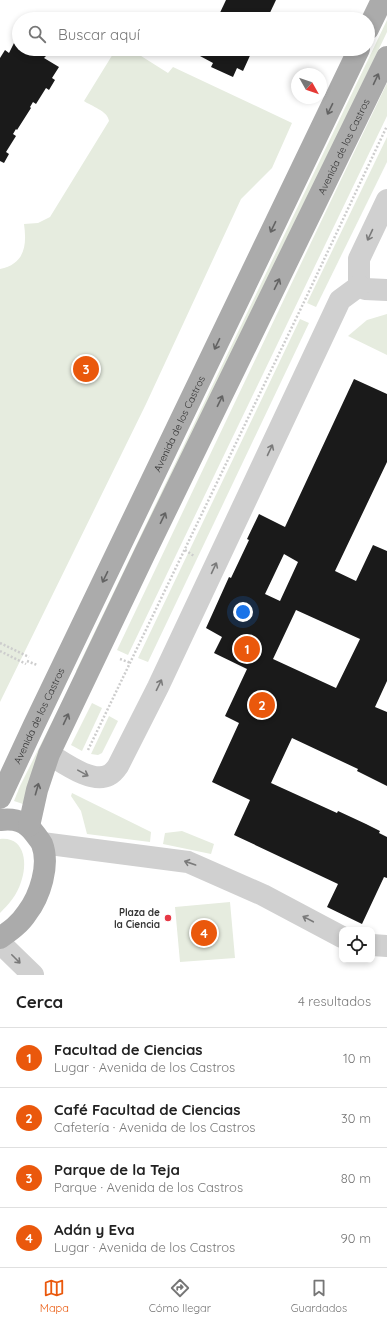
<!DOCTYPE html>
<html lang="es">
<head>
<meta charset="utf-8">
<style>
  body { margin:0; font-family:Quicksand,sans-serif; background:#f2f2f2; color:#222 }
  .controls { position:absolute; right:12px; bottom:12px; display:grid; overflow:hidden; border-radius:8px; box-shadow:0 2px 6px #0003 }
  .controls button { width:36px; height:36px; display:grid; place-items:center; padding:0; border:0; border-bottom:1px solid #e0e0e0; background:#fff; color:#222; font:20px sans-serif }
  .compass { position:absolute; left:291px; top:68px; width:36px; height:36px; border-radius:50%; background:#fff; box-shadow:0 2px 6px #0003; rotate:130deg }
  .you { position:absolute; left:243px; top:612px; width:14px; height:14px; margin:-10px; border:3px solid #fff; border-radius:50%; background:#1a73e8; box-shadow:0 0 0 6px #1a73e833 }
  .badge { display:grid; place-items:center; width:26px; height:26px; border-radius:50%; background:#ea580c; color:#fff; font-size:13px; font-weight:700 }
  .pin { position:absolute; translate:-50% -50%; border:2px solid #fff; box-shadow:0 1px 4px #0006 }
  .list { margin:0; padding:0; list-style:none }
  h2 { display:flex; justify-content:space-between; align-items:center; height:52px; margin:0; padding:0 16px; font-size:17px }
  h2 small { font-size:13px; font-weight:400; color:#767676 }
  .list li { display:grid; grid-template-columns:26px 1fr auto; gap:12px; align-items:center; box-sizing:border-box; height:60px; padding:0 16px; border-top:1px solid #e0e0e0 }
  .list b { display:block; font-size:15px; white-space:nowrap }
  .list p { margin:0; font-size:13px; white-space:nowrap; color:#767676 }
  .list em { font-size:13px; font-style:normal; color:#767676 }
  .icon { flex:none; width:22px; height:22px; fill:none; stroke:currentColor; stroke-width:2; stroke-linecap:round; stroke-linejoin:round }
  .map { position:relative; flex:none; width:387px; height:975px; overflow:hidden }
  .search { position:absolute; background:#fff; box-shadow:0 2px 6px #0003; left:12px; right:12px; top:12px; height:44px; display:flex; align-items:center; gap:10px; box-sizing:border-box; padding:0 14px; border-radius:22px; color:#767676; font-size:15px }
  .sheet { height:292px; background:#fff }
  nav { display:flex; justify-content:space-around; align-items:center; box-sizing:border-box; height:56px; border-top:1px solid #e0e0e0; background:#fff; font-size:11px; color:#767676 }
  nav a { display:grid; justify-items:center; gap:2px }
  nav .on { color:#ea580c }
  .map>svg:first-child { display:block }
</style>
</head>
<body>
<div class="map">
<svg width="387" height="975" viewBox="0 0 387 975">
  <rect width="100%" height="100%" fill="#fff"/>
  <!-- green -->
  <g fill="#e6ecdf">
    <polygon points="387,20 387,32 81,673 76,671"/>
    <path d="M 116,49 L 130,49 L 168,73 L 173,67 L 292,123 L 272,168 L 241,199 L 146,404 L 0,702 L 0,269 C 25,264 27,245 24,224 L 38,223 L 50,217 L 109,121 C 108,111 91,106 84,101 Z"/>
    <polygon points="387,83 387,116 128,655 117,650"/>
    <polygon points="387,137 387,162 316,307 307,303"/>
    <polygon points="387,314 387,355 348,336 367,320"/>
    <polygon points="300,319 309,323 148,662 138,658"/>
    <polygon points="64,698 68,699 23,804 14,801 20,786"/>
    <polygon points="92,703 102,708 82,751 71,745"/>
    <polygon points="109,716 118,721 102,753 98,755 91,754"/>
    <polygon points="72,793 151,832 150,842 87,834 81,811 71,796"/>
    <polygon points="182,831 214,844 211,854 163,844 165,833"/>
    <path d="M 0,839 C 25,836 28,864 21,882 C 17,895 9,904 0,913 Z"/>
    <polygon points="230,902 235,958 180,962 175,907"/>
  </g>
  <!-- building -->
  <g fill="#1a1a1a" fill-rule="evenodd">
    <polygon points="226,0 276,0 267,19 217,19"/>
    <polygon points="14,43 19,46 19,49 35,49 46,56 44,58 59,67 52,78 55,80 49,90 46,88 36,104 33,102 30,107 31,108 17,130 16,129 13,134 16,136 6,152 9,154 4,163 0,161 0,58 5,50 9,53"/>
    <polygon points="203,49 253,49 243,71 237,68 233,77 211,67 213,63 200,56"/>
    <path d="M 354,379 L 387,394 L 387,462 L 335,571 L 356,581 L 373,545 L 387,551 L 387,681 L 375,707 L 387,712 L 387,786 L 357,771 L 358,769 L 292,738 L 271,783 L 337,813 L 338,811 L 366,824 L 380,831 L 379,833 L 387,837 L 387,878 L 384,877 L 362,924 L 327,907 L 338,884 L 234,835 L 250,800 L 212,782 L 239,723 L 225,716 L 247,669 L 214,653 L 222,637 L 206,628 L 229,577 L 231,578 L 249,540 L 247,539 L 259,514 L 285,527 ZM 284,554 L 298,562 L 280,601 L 265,594 ZM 296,610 L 360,639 L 336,688 L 273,659 Z"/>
  </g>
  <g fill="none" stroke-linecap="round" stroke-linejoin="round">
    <!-- path -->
    <g stroke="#cdcdcd" stroke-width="2.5" stroke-dasharray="2 2" stroke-linecap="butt">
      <polyline points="303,49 314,54"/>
      <polyline points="185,550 194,556"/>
      <polyline points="0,643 29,657"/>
      <polyline points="0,651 26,664"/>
      <polyline points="120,659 131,663"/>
      <polyline points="27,661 37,665"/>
      <polyline points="88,750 304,302 387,126"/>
    </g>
    <!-- minor -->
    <g stroke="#d0d0d0" stroke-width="22">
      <polyline points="359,286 359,259 387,200"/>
      <polyline points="359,286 365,289 387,290"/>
      <path d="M 49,754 C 64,763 92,784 109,775 C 113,773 116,769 118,766 L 158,687 L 340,300 L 359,286"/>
      <polyline points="42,843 188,862 263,895 342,937"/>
      <polyline points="0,943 33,975"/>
      <polyline points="372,945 387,946"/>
    </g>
    <!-- major -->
    <g stroke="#ababab" stroke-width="22">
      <polyline points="368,29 382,0"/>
      <path id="s1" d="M 0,798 L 34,725 L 359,49"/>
      <path d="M 0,820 C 15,818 26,821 35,834 C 37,837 40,840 42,844 C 50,865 40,896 27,913 C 20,924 10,931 0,938"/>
      <path id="s2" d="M 29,826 L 37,790 L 49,754 L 145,553 L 387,57"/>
    </g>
  </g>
  <!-- one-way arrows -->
  <defs><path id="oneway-shaft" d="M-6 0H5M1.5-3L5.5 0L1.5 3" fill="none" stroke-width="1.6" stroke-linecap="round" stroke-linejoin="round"/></defs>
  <g stroke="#636363">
    <use href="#oneway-shaft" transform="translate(376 79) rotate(-65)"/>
    <use href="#oneway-shaft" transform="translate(330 109) rotate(116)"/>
    <use href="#oneway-shaft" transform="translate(273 227) rotate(116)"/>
    <use href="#oneway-shaft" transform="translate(277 284) rotate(-64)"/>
    <use href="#oneway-shaft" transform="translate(217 344) rotate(116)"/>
    <use href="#oneway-shaft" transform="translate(220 401) rotate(-64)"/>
    <use href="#oneway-shaft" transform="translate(163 518) rotate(-64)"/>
    <use href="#oneway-shaft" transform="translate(105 577) rotate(116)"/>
    <use href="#oneway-shaft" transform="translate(66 719) rotate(-65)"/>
    <use href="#oneway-shaft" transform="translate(37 789) rotate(-74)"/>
  </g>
  <g stroke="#7a7a7a">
    <use href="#oneway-shaft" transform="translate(370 235) rotate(115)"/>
    <use href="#oneway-shaft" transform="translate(270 450) rotate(-65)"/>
    <use href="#oneway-shaft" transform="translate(214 568) rotate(-65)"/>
    <use href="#oneway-shaft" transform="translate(159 685) rotate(-64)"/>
    <use href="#oneway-shaft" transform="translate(83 773) rotate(29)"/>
    <use href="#oneway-shaft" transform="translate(190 863) rotate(-161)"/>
    <use href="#oneway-shaft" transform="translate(308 919) rotate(-152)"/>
    <use href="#oneway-shaft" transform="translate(16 959) rotate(45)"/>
  </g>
  <!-- markers -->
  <circle fill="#e63946" stroke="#fff" stroke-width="1.5" cx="168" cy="918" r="4"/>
  <g text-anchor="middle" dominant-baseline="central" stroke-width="4" stroke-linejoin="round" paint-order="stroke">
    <!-- street labels -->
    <g font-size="10" fill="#333" stroke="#fff">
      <text stroke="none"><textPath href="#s2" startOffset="750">Avenida de los Castros</textPath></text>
      <text stroke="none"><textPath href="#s1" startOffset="415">Avenida de los Castros</textPath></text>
      <text stroke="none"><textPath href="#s1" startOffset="91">Avenida de los Castros</textPath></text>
    </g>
    <!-- poi labels -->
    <g font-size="10" font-weight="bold" fill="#333" stroke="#fff" text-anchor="end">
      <text x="160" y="912">Plaza de<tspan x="160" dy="12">la Ciencia</tspan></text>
    </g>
  </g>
</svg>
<div class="controls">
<button><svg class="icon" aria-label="locate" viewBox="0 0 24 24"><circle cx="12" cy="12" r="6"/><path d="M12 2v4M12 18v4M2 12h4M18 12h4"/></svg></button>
</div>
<svg class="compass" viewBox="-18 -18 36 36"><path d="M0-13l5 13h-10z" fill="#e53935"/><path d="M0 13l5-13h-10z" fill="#767676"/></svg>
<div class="you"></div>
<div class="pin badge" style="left:247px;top:649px">1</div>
<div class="pin badge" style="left:262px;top:705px">2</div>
<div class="pin badge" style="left:86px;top:369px">3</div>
<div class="pin badge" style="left:204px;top:933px">4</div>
<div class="search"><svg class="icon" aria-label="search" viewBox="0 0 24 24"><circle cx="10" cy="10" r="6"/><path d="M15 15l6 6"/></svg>Buscar aquí</div>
</div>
<section class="sheet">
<h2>Cerca<small>4 resultados</small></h2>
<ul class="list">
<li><span class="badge">1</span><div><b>Facultad de Ciencias</b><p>Lugar · Avenida de los Castros</p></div><em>10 m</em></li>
<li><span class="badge">2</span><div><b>Café Facultad de Ciencias</b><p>Cafetería · Avenida de los Castros</p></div><em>30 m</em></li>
<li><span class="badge">3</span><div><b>Parque de la Teja</b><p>Parque · Avenida de los Castros</p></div><em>80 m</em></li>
<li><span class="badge">4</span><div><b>Adán y Eva</b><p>Lugar · Avenida de los Castros</p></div><em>90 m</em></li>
</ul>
</section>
<nav>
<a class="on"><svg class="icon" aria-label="map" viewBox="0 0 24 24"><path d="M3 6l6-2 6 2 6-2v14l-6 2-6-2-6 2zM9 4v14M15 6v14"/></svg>Mapa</a>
<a><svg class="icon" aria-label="directions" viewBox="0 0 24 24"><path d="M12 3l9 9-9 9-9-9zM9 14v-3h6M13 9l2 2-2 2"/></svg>Cómo llegar</a>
<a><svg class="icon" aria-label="saved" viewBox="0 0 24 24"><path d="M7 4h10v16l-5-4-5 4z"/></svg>Guardados</a>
</nav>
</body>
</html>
